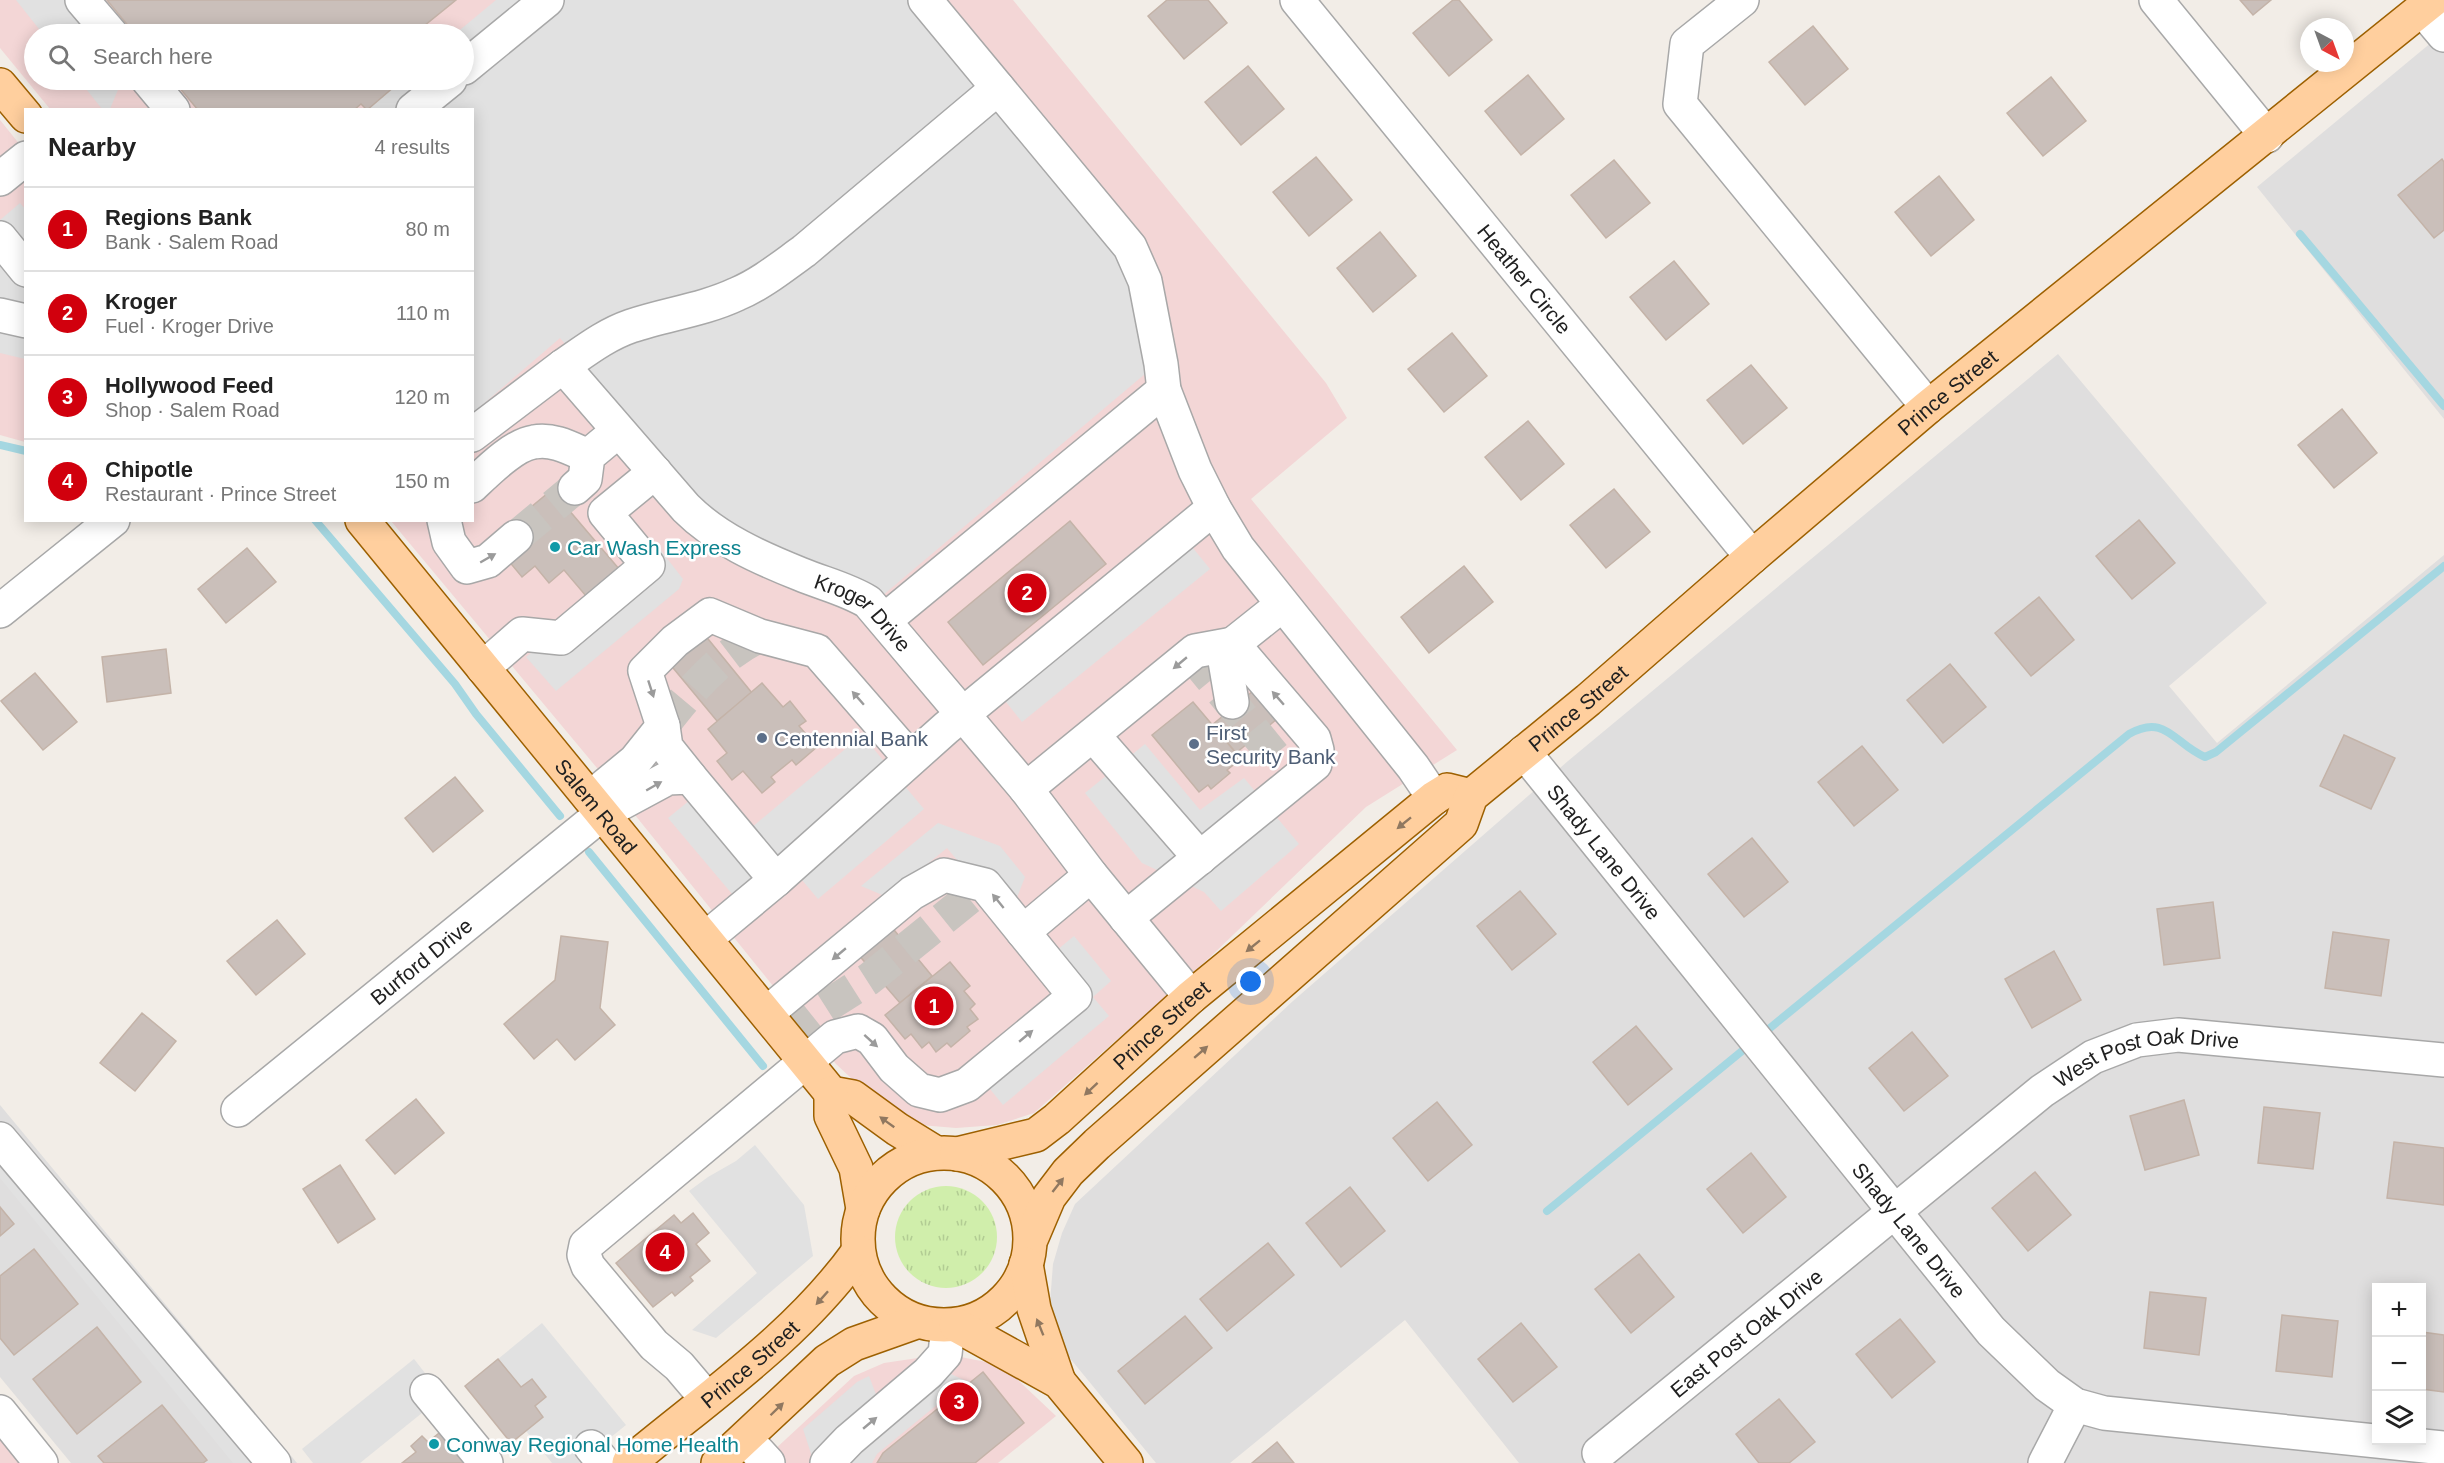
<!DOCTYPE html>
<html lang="en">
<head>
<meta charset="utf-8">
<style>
  body { margin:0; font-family:Arial,sans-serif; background:#f6f6f6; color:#222 }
  .controls { position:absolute; right:18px; bottom:18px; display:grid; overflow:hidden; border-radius:0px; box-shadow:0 3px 15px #0003 }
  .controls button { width:54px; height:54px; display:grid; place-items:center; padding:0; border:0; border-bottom:2px solid #e0e0e0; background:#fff; color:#222; font:30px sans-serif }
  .compass { position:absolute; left:2300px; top:18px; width:54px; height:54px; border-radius:50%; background:#fff; box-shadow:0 3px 15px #0003; rotate:139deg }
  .you { position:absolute; left:1251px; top:982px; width:21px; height:21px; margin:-15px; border:4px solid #fff; border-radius:50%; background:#1a73e8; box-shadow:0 0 0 9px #1a73e833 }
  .badge { display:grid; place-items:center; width:39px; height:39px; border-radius:50%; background:#d1000d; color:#fff; font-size:20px; font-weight:700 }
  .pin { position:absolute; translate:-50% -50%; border:3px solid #fff; box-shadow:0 2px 6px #0006 }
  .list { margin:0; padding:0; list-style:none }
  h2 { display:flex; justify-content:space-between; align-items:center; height:78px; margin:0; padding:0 24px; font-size:26px }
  h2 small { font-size:20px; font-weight:400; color:#767676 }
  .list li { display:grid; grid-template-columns:39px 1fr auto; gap:18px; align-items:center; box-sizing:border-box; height:84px; padding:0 24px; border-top:2px solid #e0e0e0 }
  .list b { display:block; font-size:22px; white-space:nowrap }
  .list p { margin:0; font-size:20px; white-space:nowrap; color:#767676 }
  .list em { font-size:20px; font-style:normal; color:#767676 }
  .icon { flex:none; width:33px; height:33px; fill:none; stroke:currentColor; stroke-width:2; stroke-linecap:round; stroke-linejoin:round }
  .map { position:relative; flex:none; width:2444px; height:1463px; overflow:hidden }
  .search { position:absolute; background:#fff; box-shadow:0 3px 15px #0003; left:24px; top:24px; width:450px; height:66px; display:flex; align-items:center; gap:15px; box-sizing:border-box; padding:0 21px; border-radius:33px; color:#767676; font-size:22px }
  .panel { position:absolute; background:#fff; box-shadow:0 3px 15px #0003; left:24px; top:108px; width:450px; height:414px; border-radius:0px }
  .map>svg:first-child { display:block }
</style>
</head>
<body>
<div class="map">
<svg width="2444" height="1463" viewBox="0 0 2444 1463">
  <defs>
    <pattern id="grass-tufts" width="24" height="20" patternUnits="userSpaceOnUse" patternTransform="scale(1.5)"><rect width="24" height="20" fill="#d0eeab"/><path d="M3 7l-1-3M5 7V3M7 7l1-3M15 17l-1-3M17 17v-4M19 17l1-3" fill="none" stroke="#b2cc93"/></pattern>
  </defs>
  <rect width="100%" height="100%" fill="#f2ede7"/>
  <!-- residential -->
  <g fill="#dfdede" fill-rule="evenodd">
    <polygon points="2444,32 2444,419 2257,187"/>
    <path d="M 2058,354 L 2267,603 L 2169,686 L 2217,743 L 2444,555 L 2444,1463 L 1519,1463 L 1405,1320 L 1230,1463 L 1156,1463 L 1064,1351 L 1057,1333 L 1050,1303 L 1053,1264 L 1062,1233 L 1075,1204 L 1293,1001 L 1568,761 ZM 2376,1288 L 2422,1288 L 2422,1440 L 2376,1440 Z"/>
    <polygon points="0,1105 297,1463 71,1463 0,1377"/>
  </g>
  <!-- commercial -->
  <g fill="#f3d6d6" fill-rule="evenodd">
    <path d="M 0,0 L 1013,0 L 1326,383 L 1347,418 L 1251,499 L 1457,750 L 1366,807 L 1208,959 L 1034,1113 L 997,1125 L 956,1128 L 920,1125 L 866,1092 L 836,1064 L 597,768 L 391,521 L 472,520 L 472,110 L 50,109 L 0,48 ZM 34,34 L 464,34 L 464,80 L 34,80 Z"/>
    <polygon points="0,120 25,151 25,442 0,435"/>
    <polygon points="945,1354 1002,1365 1056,1416 998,1463 760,1463 854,1376 884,1363"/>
    <polygon points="0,1431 26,1463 0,1463"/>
  </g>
  <!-- grass -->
  <circle fill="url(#grass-tufts)" cx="946" cy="1237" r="51"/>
  <!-- parking -->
  <g fill="#e1e1e1">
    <polygon points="16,0 69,0 98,34 43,34"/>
    <polygon points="496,0 948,0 1137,229 1171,352 882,596 713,516 560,338 473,413 472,110 367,110 402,80 464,80 464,34 455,34"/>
    <polygon points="79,80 122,80 110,109 102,109"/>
    <polygon points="20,203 26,210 25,359 0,353 0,220"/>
    <polygon points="1175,526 1210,569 1022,722 987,678"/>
    <polygon points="659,548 683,579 679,589 556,691 526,657"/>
    <polygon points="862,735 924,809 818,899 802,880 754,920 668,818 712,782 751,828"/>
    <polygon points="1145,744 1200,810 1244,778 1299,844 1221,911 1204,892 1142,863 1085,793"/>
    <polygon points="938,823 1000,846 1025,877 1008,921 947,848 887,897 861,886"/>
    <polygon points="1074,936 1111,981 1093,997 1109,1016 1003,1105 972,1067 1057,996 1034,969"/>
    <polygon points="0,1137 267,1463 233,1463 0,1178"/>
    <polygon points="755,1145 804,1205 813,1256 716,1338 692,1330 757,1273 689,1191 708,1177 736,1161"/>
    <polygon points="542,1323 626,1425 579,1463 552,1463 526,1431 543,1417 535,1406 546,1397 521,1388 498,1359"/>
    <polygon points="414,1359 443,1396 360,1463 313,1463 302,1449"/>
    <polygon points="923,1361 966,1381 877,1454 872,1463 810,1463 813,1460 803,1429 857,1382 869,1376 877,1397"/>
  </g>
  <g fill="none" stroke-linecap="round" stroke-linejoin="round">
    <!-- stream -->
    <g stroke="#a5d7e1" stroke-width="8">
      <polyline points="2300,234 2444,406"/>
      <polyline points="0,445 26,451"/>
      <polyline points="315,520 455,684 476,714 560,816"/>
      <polyline points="589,852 763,1066"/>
      <path d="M 1770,1028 L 2129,734 C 2166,713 2174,744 2205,757 L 2216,752 L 2444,566"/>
      <polyline points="1547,1211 1742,1051"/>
    </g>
  </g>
  <!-- building -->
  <g fill="#cabfba" stroke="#c4b3a8" stroke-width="1.5">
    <polygon points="107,0 456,0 414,34 135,34"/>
    <polygon points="1167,0 1208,0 1227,23 1184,59 1148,16"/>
    <polygon points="1453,0 1459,0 1492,40 1449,76 1413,33"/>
    <polygon points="2240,0 2271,0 2253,15"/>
    <polygon points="1813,26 1848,69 1805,105 1769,62"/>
    <polygon points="1248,66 1284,109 1241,145 1205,102"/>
    <polygon points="1528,75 1564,119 1521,155 1485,111"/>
    <polygon points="2051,77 2086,121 2043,156 2007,113"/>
    <polygon points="173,80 402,80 367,110 361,104 354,110 198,110"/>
    <polygon points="1316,157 1352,200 1309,236 1273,192"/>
    <polygon points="2442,159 2444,162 2444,230 2434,238 2398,195"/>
    <polygon points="1614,160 1650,203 1606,238 1571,195"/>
    <polygon points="1939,176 1974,220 1931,256 1895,212"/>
    <polygon points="1380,232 1416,276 1373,312 1337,268"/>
    <polygon points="1674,261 1709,304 1666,340 1630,297"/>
    <polygon points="1452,333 1487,376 1444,412 1408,369"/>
    <polygon points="1751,365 1787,408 1743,444 1707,400"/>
    <polygon points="2342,409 2377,453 2334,488 2298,445"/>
    <polygon points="1528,421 1564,464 1521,500 1485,457"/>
    <polygon points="566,478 582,497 568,509 625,576 592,603 564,570 549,583 535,566 522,577 502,553 507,527"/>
    <polygon points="1614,489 1650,532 1606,568 1570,525"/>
    <polygon points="2139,520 2175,563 2132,599 2096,556"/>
    <polygon points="1070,521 1106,564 983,665 948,622"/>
    <polygon points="247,548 276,582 226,623 198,589"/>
    <polygon points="1464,566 1493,602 1429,653 1401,617"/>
    <polygon points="2039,597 2074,640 2031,676 1995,633"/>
    <polygon points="704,634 752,693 717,721 669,663"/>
    <polygon points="166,649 171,693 107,702 102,657"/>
    <polygon points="1950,664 1986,707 1943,743 1907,700"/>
    <polygon points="35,673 77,722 43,750 1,701"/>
    <polygon points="762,683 783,707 790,701 806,721 799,726 817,747 796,765 792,760 771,777 775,782 762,793 743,771 732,780 717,761 727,753 708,729"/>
    <polygon points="1259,686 1283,714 1236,753 1212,725"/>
    <polygon points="1193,702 1241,759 1227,770 1230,773 1211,789 1208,785 1199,792 1152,735"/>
    <polygon points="2344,735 2395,758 2371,809 2320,786"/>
    <polygon points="1862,746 1898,790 1854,826 1818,782"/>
    <polygon points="455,777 483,811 433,852 405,818"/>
    <polygon points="1752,838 1788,882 1744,917 1708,874"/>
    <polygon points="1520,891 1556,934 1512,970 1477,926"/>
    <polygon points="2213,902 2220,958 2164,965 2157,909"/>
    <polygon points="277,920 305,954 256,995 227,961"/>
    <polygon points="890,925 932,976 900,1003 857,953"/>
    <polygon points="2333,932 2389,940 2381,996 2325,988"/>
    <polygon points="561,936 608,942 600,1008 615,1025 575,1060 557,1039 534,1059 504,1024 555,980"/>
    <polygon points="2054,951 2081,1000 2032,1028 2005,979"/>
    <polygon points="950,962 970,986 964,991 975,1004 970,1009 978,1019 967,1027 970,1031 951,1047 947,1043 936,1052 929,1042 922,1048 911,1034 905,1039 885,1015"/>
    <polygon points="142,1013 176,1041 135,1091 100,1063"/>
    <polygon points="1636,1026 1672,1069 1628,1105 1593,1062"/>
    <polygon points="1912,1032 1948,1076 1904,1111 1869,1068"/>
    <polygon points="416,1099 444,1133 395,1174 366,1140"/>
    <polygon points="2184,1100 2199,1155 2145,1170 2130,1116"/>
    <polygon points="1437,1102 1472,1145 1428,1181 1393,1138"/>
    <polygon points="2264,1107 2320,1113 2313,1169 2258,1163"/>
    <polygon points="2394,1142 2444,1148 2444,1205 2387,1198"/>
    <polygon points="1751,1153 1786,1197 1743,1233 1707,1189"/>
    <polygon points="340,1165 375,1219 338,1243 303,1189"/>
    <polygon points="2035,1172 2071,1215 2028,1251 1992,1208"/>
    <polygon points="1350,1187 1385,1231 1341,1267 1306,1223"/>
    <polygon points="0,1207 14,1224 0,1236"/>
    <polygon points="693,1213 709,1233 696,1244 710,1261 690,1277 693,1281 675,1296 672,1292 653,1307 616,1263 674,1215 681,1223"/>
    <polygon points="1268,1243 1294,1275 1227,1331 1200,1299"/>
    <polygon points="34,1249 78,1304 14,1355 0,1338 0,1276"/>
    <polygon points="1639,1254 1674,1297 1631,1333 1595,1289"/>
    <polygon points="2150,1292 2206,1298 2199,1355 2144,1348"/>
    <polygon points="2282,1315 2338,1321 2332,1377 2276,1371"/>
    <polygon points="1185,1316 1212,1348 1145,1404 1118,1371"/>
    <polygon points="1900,1319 1935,1362 1892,1398 1856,1354"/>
    <polygon points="1521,1323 1557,1367 1513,1402 1478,1359"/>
    <polygon points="97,1327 141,1382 77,1434 33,1379"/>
    <polygon points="2422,1332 2444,1335 2444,1392 2422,1389"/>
    <polygon points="498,1359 521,1387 532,1379 546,1397 535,1406 543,1417 511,1443 465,1386"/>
    <polygon points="983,1372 1024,1423 975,1463 877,1463 883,1453"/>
    <polygon points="1779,1399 1815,1442 1789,1463 1759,1463 1736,1434"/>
    <polygon points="162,1405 207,1460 203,1463 104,1463 98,1456"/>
    <polygon points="444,1429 471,1463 402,1463 416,1452 411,1446 422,1436 428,1442"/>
    <polygon points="1277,1442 1294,1463 1252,1463"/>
  </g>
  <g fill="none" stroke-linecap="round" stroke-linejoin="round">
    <!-- minor-tunnel -->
    <g stroke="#c8c4bf" stroke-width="33" stroke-dasharray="33 16" stroke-linecap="butt">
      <polyline points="516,537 575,488"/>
      <polyline points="1191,654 1294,780"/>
      <path d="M 663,726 C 690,691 720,655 760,636"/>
      <polyline points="787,1037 822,1009 869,979 985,885"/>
    </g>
    <defs>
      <g id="minor">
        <polyline points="82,0 111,34"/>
        <polyline points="925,0 1130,247 1145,281 1161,364 1164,390 1195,470 1214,508 1238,548 1413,767 1434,798"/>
        <path id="s1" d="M 1297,0 L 1752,557"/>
        <polyline points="1742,0 1687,44 1680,104 1928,407"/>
        <polyline points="2156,0 2267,136"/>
        <polyline points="2422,9 2444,35"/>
        <polyline points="464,68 547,0"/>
        <polyline points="148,80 173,110"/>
        <polyline points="413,110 450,80"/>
        <polyline points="0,179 26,158"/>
        <polyline points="0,238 26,270"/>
        <polyline points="0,315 26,321"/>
        <path d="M 563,366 C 585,351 605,335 631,326 C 666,314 703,310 737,294 C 761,284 783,266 804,251 L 998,88"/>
        <path id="s2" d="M 472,435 L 563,366 L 686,508 C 717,539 760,558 800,574 C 824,584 847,589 868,602 L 1026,789 L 1091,875 L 1191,997"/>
        <path d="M 472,486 C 487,472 513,445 534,442 C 553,438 572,449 588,456"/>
        <polyline points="575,488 585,479 588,456 606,441"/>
        <polyline points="444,520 449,542 467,567 488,561 516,537"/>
        <polyline points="0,611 113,520"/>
        <polyline points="885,620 1164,390"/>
        <polyline points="483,668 522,634 561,638 648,565 605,513 655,472"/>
        <polyline points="1232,702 1225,661 1233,644 1282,605"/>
        <polyline points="1093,735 1200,858"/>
        <path id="s3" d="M 1524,752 L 1991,1331 L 2047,1385 L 2075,1405 L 2104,1413 L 2444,1448"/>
        <polyline points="690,777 666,747 663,726 645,671 675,641 710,615 760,636 817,651 910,758"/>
        <polyline points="1026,789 1195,651 1233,644"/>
        <polyline points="590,798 635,761 663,726"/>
        <polyline points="1126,918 1315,764 1317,750 1314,739 1233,644"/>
        <polyline points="1023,932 1091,875"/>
        <polyline points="705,939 776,880 946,728 1214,508"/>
        <path id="s4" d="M 238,1110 L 603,813 L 668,778 L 690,777 L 776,880"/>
        <polyline points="0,1139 274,1463"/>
        <polyline points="427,1391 486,1463"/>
        <polyline points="707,1399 679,1366 654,1345 588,1266 584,1255 586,1245 835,1037 858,1031 872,1039 894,1068 919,1090 940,1095 967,1085 1075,996 985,885 944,875 912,893 767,1013"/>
        <polyline points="0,1412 41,1463"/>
        <polyline points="746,1439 768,1463"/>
        <polyline points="591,1447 604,1463"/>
        <path id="s5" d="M 1599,1453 L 2042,1091 L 2093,1057 L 2137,1040 L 2178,1035 L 2444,1060"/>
        <polyline points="827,1463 849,1440 928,1373 945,1354 948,1326"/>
        <polyline points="2045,1463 2075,1405"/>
      </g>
      <g id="major">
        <polyline points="0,85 26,116"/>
        <path id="s6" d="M 362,520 L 831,1093 L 853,1097 L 897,1129 L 936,1153"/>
        <polyline points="831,1093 831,1116 856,1168 863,1209"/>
        <circle cx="944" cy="1239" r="86"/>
        <path id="s7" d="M 957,1154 L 1036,1135 L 1057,1119 L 1191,997 L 1434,798 L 1447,790 L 1471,796"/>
        <path id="s8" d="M 1032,1237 L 1049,1197 L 1068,1172 L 1097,1144 L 1461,824 L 1471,796 L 1588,700 L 1752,557 L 1928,407 L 2433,0"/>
        <polyline points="1026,1264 1034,1309 1059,1382"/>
        <polyline points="956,1325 1059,1382 1126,1463"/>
        <path id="s9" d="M 629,1463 C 708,1397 797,1337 858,1252"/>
        <polyline points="718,1463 827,1361 854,1344 916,1322"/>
      </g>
    </defs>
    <!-- minor casing -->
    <use href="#minor" stroke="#a8a8a8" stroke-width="36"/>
    <!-- major casing -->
    <use href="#major" stroke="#9d6000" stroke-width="36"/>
    <!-- minor -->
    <use href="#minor" stroke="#fff" stroke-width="33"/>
    <!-- major -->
    <use href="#major" stroke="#ffcf9e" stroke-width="33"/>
  </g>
  <!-- one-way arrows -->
  <defs><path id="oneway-solid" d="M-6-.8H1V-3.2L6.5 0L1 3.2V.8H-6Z" transform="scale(1.5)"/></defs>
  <g fill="#9b9b9b">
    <use href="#oneway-solid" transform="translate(488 558) rotate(-30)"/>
    <use href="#oneway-solid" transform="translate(1180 663) rotate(140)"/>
    <use href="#oneway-solid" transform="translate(651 689) rotate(72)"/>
    <use href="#oneway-solid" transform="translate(858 698) rotate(-131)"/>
    <use href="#oneway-solid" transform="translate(1278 698) rotate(-131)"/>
    <use href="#oneway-solid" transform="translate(654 786) rotate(-30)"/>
    <use href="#oneway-solid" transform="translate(998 901) rotate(-129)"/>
    <use href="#oneway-solid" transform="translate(839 954) rotate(140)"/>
    <use href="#oneway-solid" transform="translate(1026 1036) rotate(-40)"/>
    <use href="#oneway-solid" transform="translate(871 1041) rotate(42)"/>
    <use href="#oneway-solid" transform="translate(870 1423) rotate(-40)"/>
  </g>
  <g fill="#907860">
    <use href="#oneway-solid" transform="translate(1404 823) rotate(141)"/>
    <use href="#oneway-solid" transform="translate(1253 946) rotate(141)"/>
    <use href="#oneway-solid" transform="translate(1201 1052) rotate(-41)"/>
    <use href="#oneway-solid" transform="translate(1091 1089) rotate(137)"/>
    <use href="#oneway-solid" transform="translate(887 1122) rotate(-144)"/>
    <use href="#oneway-solid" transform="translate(1058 1185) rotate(-52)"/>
    <use href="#oneway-solid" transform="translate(822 1298) rotate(132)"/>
    <use href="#oneway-solid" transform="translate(1040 1327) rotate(-112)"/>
    <use href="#oneway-solid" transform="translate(777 1409) rotate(-44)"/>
  </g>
  <!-- markers -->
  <g fill="#0f9aa8" stroke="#fff" stroke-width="2">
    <circle cx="555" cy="547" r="6"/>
    <circle cx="434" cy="1444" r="6"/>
  </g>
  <g fill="#5c6f8a" stroke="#fff" stroke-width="2">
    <circle cx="762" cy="738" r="6"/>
    <circle cx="1194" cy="744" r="6"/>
  </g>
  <g text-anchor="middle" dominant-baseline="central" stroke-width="5" stroke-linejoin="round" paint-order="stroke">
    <!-- street labels -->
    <g font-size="21" fill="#212121" stroke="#fff">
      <text stroke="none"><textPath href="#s1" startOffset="360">Heather Circle</textPath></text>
      <text stroke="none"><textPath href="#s8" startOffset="1254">Prince Street</textPath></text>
      <text stroke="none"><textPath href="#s2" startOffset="510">Kroger Drive</textPath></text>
      <text stroke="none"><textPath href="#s8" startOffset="768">Prince Street</textPath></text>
      <text stroke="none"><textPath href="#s6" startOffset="370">Salem Road</textPath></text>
      <text stroke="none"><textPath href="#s3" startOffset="128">Shady Lane Drive</textPath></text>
      <text stroke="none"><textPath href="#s4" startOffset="236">Burford Drive</textPath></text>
      <text stroke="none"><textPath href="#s7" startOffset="248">Prince Street</textPath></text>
      <text stroke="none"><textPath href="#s5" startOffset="686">West Post Oak Drive</textPath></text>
      <text stroke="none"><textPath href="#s3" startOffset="614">Shady Lane Drive</textPath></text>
      <text stroke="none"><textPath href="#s5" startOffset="190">East Post Oak Drive</textPath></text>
      <text stroke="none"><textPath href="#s9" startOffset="156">Prince Street</textPath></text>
    </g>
    <!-- culture labels -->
    <g font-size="21" fill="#0d838f" stroke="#fff" text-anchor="start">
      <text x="567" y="547">Car Wash Express</text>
      <text x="446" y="1444">Conway Regional Home Health</text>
    </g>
    <!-- service labels -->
    <g font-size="21" fill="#4e5e75" stroke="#fff" text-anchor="start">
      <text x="1206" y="732">First<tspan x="1206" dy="24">Security Bank</tspan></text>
      <text x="774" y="738">Centennial Bank</text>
    </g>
  </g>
</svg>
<div class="controls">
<button>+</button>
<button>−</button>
<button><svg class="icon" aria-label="layers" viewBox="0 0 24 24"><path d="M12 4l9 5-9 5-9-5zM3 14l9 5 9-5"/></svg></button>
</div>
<svg class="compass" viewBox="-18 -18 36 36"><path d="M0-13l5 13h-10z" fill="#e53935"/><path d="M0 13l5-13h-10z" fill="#767676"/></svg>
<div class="you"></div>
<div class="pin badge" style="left:934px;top:1006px">1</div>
<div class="pin badge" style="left:1027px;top:593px">2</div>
<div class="pin badge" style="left:959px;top:1402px">3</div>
<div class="pin badge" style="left:665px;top:1252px">4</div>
<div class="search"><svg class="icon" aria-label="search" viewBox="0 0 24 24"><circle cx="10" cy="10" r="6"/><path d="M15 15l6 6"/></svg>Search here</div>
<section class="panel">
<h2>Nearby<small>4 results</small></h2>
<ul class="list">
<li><span class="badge">1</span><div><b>Regions Bank</b><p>Bank · Salem Road</p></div><em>80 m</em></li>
<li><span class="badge">2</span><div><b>Kroger</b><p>Fuel · Kroger Drive</p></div><em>110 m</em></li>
<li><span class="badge">3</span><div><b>Hollywood Feed</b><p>Shop · Salem Road</p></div><em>120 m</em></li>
<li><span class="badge">4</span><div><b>Chipotle</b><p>Restaurant · Prince Street</p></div><em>150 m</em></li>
</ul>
</section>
</div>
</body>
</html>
